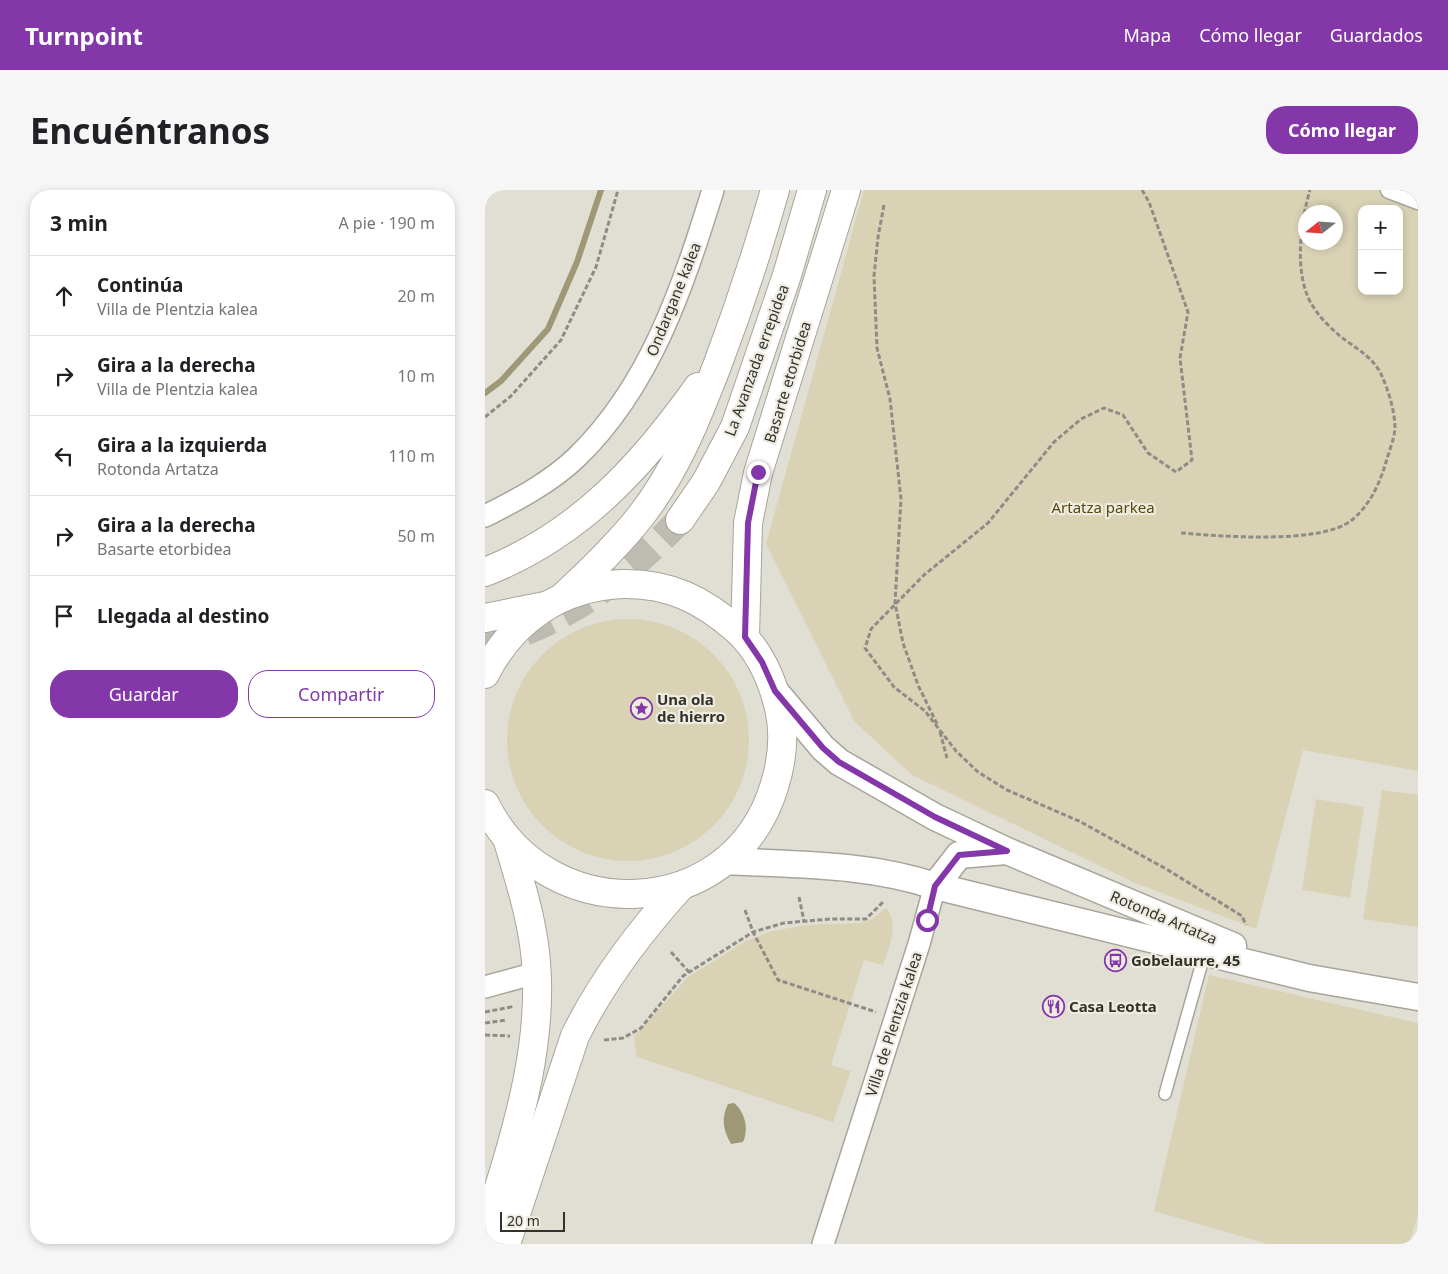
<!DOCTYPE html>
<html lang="es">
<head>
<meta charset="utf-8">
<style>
  body { margin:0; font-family:"Noto Sans",sans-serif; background:#f6f6f6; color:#202124 }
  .controls { position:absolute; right:15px; top:15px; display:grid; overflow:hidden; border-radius:10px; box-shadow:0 2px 8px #0003 }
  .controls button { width:45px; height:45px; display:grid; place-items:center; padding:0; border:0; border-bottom:1px solid #e0e0e0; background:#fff; color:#202124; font:25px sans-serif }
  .compass { position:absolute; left:813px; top:15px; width:45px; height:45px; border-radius:50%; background:#fff; box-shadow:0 2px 8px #0003; rotate:253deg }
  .scale { position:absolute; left:15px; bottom:12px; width:65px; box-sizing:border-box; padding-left:5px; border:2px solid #32312c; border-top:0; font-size:14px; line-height:18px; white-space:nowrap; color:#32312c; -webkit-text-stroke:4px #eeece1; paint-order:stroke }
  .stop { position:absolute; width:15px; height:15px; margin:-11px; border:4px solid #8337a9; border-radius:50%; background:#fff }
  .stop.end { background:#8337a9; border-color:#fff; box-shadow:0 1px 5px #0008 }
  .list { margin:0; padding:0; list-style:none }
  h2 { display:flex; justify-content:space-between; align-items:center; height:65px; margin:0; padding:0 20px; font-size:21px }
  h2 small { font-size:16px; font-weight:400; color:#757577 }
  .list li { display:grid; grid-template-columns:32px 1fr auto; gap:15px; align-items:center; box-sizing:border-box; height:80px; padding:0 20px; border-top:1px solid #e0e0e0 }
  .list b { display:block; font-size:19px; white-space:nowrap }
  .list p { margin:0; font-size:16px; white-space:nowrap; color:#757577 }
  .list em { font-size:16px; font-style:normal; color:#757577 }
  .actions { display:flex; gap:10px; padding:15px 20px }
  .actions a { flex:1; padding:11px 0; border:1px solid #8337a9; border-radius:20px; text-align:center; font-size:18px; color:#8337a9 }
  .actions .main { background:#8337a9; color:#fff }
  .icon { flex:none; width:28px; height:28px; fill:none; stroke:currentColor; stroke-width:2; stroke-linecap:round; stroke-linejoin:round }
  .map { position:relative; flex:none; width:933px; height:1054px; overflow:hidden; border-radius:20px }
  header { display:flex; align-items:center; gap:30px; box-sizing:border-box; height:70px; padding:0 25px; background:#8337a9; color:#fff }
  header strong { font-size:24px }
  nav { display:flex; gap:28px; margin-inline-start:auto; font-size:18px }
  .intro { display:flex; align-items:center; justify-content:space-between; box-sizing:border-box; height:120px; padding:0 30px }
  h1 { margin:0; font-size:35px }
  .button { padding:12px 22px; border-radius:20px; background:#8337a9; color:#fff; font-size:18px; font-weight:700 }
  main { display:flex; gap:30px; padding:0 30px }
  aside { flex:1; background:#fff; border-radius:20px; box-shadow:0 2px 8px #0003 }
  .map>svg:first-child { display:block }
</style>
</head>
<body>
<header>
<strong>Turnpoint</strong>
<nav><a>Mapa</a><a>Cómo llegar</a><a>Guardados</a></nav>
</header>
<div class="intro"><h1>Encuéntranos</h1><a class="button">Cómo llegar</a></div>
<main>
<aside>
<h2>3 min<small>A pie · 190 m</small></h2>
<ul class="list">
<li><svg class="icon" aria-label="ahead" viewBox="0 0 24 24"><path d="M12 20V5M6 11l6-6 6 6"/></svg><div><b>Continúa</b><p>Villa de Plentzia kalea</p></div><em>20 m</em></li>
<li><svg class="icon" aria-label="right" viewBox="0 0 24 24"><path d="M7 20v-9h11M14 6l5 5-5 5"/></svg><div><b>Gira a la derecha</b><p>Villa de Plentzia kalea</p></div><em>10 m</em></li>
<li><svg class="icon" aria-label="left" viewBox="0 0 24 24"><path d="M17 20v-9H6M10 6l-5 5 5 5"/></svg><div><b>Gira a la izquierda</b><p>Rotonda Artatza</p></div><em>110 m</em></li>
<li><svg class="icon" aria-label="right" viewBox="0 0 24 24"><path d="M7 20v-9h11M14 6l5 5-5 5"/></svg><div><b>Gira a la derecha</b><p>Basarte etorbidea</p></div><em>50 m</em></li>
<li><svg class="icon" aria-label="arrive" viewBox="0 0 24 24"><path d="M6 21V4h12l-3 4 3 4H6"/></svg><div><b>Llegada al destino</b></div></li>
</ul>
<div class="actions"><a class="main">Guardar</a><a>Compartir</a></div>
</aside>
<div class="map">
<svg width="933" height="1054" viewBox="0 0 933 1054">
  <rect width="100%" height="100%" fill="#e1dfd4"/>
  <!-- green -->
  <g fill="#d9d2b4" fill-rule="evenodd">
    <path d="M 379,0 L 933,0 L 933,581 L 818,560 L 771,739 L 648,692 L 427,585 L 369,531 L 281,354 ZM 877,19 L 914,19 L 914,101 L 877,101 ZM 821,22 L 851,22 L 851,52 L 821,52 Z"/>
    <circle cx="143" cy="550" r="121"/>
    <polygon points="897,600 933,605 933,737 878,729"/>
    <polygon points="831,609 879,617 865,708 817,700"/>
    <path d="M 401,718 C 415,733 404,758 398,775 L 379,770 L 346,875 L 366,881 L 348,932 L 152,867 L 149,847 L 203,787 L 261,751 L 287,741 L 321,735 L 375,733 L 387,729 Z"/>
    <polygon points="724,785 933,833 933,1024 924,1054 783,1054 669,1021"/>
  </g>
  <!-- water -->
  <path fill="#9f9876" d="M 249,913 C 260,922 264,939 258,952 L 246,954 C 238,940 236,928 243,914 Z"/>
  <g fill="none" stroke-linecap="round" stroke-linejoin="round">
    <!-- stream -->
    <polyline stroke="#9f9876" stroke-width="6" points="0,203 16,191 63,139 92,72 116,0"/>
    <!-- trunk-tunnel -->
    <path stroke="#bebcb2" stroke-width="28" stroke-dasharray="28 14" stroke-linecap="butt" d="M 0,456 C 84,430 134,393 195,330"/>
    <defs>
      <polyline id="service" points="680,904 720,762"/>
      <polyline id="pedestrian" points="904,0 933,11"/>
      <g id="minor">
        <path d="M 0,326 C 32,310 66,292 92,267 C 166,195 198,96 228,0"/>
        <polyline points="0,797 51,783"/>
        <polyline points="338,1054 434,754 450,696"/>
      </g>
      <g id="tertiary">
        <polyline points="290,501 338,558 354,572 450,627 522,661 748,756"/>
        <path d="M 239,671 C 310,675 382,673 450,696 L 824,788 L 933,807"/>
        <polyline points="450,696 474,665 521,661"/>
      </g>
      <g id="primary">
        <polyline points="260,447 263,333 273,283 361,0"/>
        <path d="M 0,484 C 27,430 77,396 138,394 C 184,393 218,410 252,440 C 274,460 287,489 294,518 C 300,544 297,572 289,597 C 247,734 61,739 0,614"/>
        <path d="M 0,1043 C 28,951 63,852 49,754 C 44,719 33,685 23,651"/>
        <path d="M 21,1054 L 90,846 C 116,793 157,739 196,696"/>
      </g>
      <g id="trunk">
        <polyline points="195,330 221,292 250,237 302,85 327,0"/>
        <path d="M 0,382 C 94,345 156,277 213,197"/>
        <path d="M 79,406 C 106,381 132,356 155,327 C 191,281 211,230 232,176 C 254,118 273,60 290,0"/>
        <polyline points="0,428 60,416"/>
      </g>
    </defs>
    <!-- service casing -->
    <use href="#service" stroke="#a7a59a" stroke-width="14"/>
    <!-- pedestrian casing -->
    <use href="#pedestrian" stroke="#a7a59a" stroke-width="19"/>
    <!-- minor casing -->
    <use href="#minor" stroke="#a7a59a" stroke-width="24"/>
    <!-- tertiary casing -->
    <use href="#tertiary" stroke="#a7a59a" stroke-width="29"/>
    <!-- primary casing -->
    <use href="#primary" stroke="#a7a59a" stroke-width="30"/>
    <!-- trunk casing -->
    <use href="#trunk" stroke="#a7a59a" stroke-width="30"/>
    <!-- path -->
    <g stroke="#8e8d85" stroke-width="3" stroke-dasharray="5 2.5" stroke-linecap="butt">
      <polyline points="657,0 664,12 703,122 695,168 707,270 691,282 663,263 638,225 619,218 596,229 569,252 503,333 439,385 386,439 380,458 409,497 440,521 471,561 493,582 522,600 594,631 683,680 757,726 761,735"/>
      <polyline points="399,15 393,47 389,86 392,158 405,209 416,309 410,413 418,453 433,495 452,534"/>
      <polyline points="0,227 26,206 76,150 111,77 133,0"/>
      <path d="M 696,343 C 736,346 836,355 867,330 C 885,315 895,293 901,272 C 904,262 909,249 910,239 C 910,221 903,199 896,184 C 887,166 870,158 855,146 C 846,138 836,129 829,118 C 808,88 815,33 825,0"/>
      <polyline points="455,542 462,568"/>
      <polyline points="314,707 319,731"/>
      <polyline points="260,720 268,742 293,790 391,822"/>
      <polyline points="186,762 204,782"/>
      <polyline points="0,822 26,817 26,820"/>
      <polyline points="0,833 21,830"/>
      <polyline points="0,845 25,846"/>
      <polyline points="119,850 138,848 156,838 198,786 268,742 299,733 345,729 381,729 398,712"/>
    </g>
    <!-- service -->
    <use href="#service" stroke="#fff" stroke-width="11"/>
    <!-- pedestrian -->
    <use href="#pedestrian" stroke="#fff" stroke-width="16"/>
    <!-- minor -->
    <use href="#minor" stroke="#fff" stroke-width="21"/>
    <!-- tertiary -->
    <use href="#tertiary" stroke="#fff" stroke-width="26"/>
    <!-- primary -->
    <use href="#primary" stroke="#fff" stroke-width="28"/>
    <!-- trunk -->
    <use href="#trunk" stroke="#fff" stroke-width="28"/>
  </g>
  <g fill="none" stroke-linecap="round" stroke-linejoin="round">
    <!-- route -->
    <polyline stroke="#8337a9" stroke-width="6" points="273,282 263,333 260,447 277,472 290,501 338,558 354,572 450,627 522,661 474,665 450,696 442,730"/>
  </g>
  <!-- icons -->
  <defs>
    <symbol id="sight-ring" viewBox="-11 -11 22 22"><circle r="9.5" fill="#eeece1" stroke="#8337a9" stroke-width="1.5"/><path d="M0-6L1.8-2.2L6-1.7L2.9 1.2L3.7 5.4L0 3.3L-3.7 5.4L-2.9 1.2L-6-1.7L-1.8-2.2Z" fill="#8337a9"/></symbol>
    <symbol id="bus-ring" viewBox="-11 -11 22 22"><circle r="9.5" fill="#eeece1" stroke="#8337a9" stroke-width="1.5"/><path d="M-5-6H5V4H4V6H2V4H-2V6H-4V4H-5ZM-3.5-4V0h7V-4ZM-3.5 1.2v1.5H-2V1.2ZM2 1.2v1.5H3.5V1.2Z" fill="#8337a9"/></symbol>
    <symbol id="restaurant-ring" viewBox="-11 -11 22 22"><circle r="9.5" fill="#eeece1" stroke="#8337a9" stroke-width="1.5"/><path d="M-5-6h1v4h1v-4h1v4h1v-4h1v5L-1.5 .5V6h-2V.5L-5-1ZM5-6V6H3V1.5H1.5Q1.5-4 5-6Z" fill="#8337a9"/></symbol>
  </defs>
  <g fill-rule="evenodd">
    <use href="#sight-ring" x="144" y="506" width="25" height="25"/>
    <use href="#bus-ring" x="618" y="758" width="25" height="25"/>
    <use href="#restaurant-ring" x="556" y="804" width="25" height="25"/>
  </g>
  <g text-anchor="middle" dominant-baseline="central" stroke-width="4.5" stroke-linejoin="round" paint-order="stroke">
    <!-- street labels -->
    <g font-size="15" fill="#32312c" stroke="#eeece1">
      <text transform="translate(188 109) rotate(-68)">Ondargane kalea</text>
      <text transform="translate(271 170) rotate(-70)">La Avanzada errepidea</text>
      <text transform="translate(302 192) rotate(-73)">Basarte etorbidea</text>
      <text transform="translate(679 727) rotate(23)">Rotonda Artatza</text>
      <text transform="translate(408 834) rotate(-72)">Villa de Plentzia kalea</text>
    </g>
    <!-- park labels -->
    <g font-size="15" fill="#55490b" stroke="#eeece1">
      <text x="618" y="317">Artatza parkea</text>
    </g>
    <!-- poi labels -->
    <g font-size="15" font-weight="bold" fill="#32312c" stroke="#eeece1" text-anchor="start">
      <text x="172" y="509">Una ola<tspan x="172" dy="17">de hierro</tspan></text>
      <text x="646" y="770">Gobelaurre, 45</text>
      <text x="584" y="816">Casa Leotta</text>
    </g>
  </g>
</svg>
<div class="controls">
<button>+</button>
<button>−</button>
</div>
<svg class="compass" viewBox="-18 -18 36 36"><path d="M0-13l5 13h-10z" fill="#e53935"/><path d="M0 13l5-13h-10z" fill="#757577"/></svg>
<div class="scale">20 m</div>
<div class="stop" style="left:442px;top:730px"></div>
<div class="stop end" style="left:273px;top:282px"></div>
</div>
</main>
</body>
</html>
